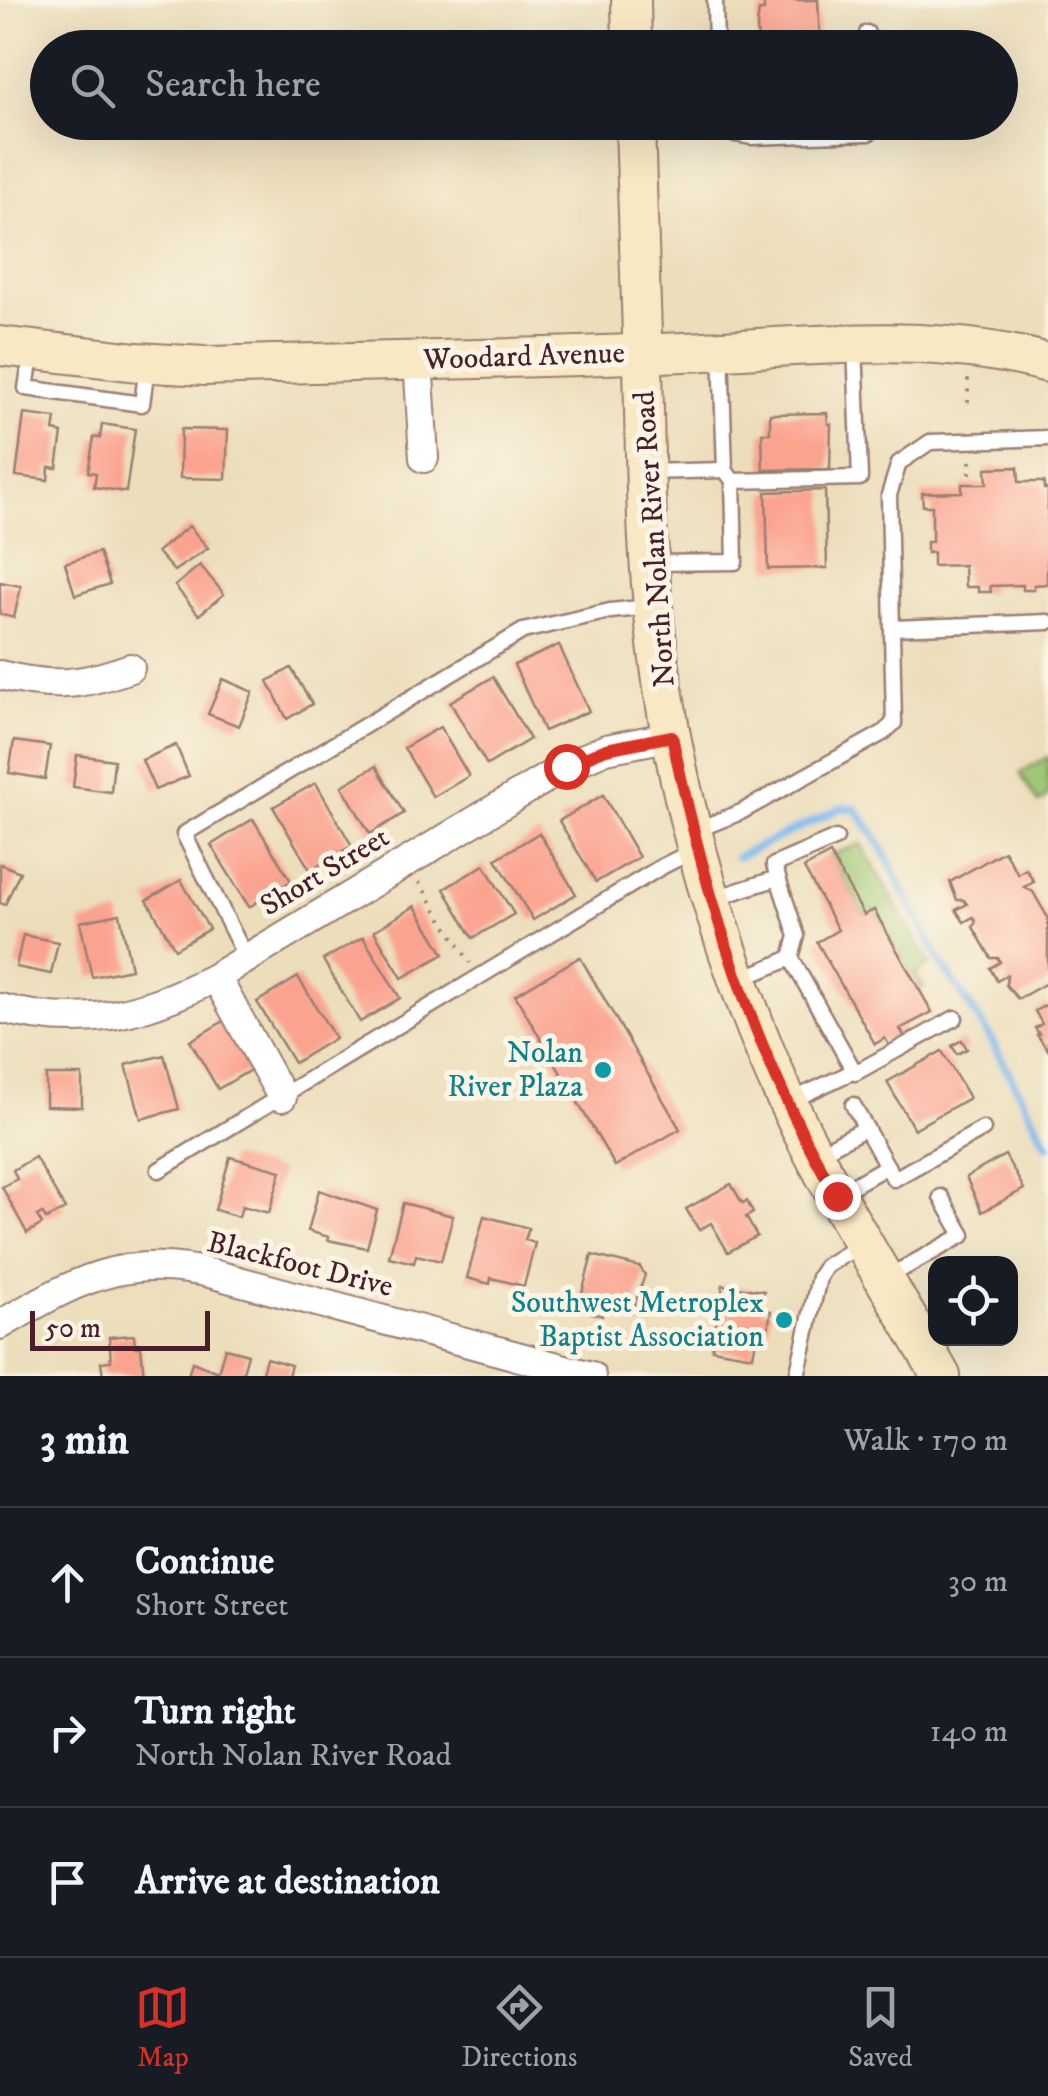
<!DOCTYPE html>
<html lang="en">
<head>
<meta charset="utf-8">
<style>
  body { margin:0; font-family:"IM FELL DW Pica",serif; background:#242831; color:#f1f3f6 }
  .controls { position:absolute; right:30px; bottom:30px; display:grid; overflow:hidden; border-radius:20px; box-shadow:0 10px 40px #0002 }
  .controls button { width:90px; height:90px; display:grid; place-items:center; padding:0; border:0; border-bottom:2px solid #363941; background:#171b24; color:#f1f3f6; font:50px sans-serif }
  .scale { position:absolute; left:30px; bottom:25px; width:180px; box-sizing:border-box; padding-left:10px; border:5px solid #4a1f2b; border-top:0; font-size:28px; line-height:35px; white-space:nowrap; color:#4a1f2b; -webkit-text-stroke:8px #fcf5e5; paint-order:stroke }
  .stop { position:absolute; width:30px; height:30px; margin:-22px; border:8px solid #d93025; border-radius:50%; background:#fff }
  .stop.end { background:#d93025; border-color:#fff; box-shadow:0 2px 10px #0008 }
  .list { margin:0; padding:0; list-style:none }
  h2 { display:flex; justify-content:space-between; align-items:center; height:130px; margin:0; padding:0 40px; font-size:42px }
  h2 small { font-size:32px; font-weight:400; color:#9ea1a6 }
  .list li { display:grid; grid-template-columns:65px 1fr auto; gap:30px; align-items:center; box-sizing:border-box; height:150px; padding:0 40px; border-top:2px solid #363941 }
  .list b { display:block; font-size:38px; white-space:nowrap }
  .list p { margin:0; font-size:32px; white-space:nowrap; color:#9ea1a6 }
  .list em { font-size:32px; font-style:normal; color:#9ea1a6 }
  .icon { flex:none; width:55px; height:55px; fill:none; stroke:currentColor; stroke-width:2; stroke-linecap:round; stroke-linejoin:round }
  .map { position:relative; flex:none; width:1048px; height:1376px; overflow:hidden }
  .search { position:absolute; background:#171b24; box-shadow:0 10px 40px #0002; left:30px; right:30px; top:30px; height:110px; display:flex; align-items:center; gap:25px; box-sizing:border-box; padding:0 35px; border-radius:55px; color:#9ea1a6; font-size:38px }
  .sheet { height:580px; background:#171b24 }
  nav { display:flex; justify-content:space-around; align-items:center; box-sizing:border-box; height:140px; border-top:2px solid #363941; background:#171b24; font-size:28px; color:#9ea1a6 }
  nav a { display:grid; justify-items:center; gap:5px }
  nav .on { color:#d93025 }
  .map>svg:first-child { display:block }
</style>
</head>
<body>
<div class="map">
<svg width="1048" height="1376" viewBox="0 0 1048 1376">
  <rect width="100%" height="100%" fill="#fcf5e5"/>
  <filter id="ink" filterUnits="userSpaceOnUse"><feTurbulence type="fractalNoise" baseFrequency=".01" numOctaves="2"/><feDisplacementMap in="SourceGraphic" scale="20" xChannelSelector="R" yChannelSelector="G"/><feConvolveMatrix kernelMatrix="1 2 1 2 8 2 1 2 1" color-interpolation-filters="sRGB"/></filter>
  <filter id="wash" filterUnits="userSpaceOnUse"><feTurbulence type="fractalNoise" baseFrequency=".0048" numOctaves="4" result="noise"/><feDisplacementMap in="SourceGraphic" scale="40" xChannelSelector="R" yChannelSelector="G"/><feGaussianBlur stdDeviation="2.25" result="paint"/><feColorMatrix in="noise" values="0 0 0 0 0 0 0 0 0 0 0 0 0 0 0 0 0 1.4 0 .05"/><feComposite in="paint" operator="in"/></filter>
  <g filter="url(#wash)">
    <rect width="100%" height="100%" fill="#ecdebb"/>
    <!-- green -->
    <g fill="#9fc875" stroke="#747450" stroke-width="2.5">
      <polygon points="1048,757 1048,797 1038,803 1020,773"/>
      <polygon points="861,844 930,964 915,974 924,987 919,990 874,910 864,915 831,855"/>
    </g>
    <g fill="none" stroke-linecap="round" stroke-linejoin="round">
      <!-- stream -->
      <polyline stroke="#7cb7ee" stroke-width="8" points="737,857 841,808 856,809 880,844 939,960 987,1032 1048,1146"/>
    </g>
    <g id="blocks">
      <!-- building -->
      <g fill="#faa490">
        <polygon points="764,0 818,0 820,48 758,47 757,24 759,11 764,11"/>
        <polygon points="827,413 828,424 831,424 830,469 763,470 762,433 770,433 770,414"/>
        <polygon points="24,414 56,418 54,431 62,433 57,468 49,467 48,480 16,476"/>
        <polygon points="102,424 135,429 126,492 94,487 96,473 88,472 94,437 100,438"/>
        <polygon points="181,429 228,430 226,479 180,478"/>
        <polygon points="1018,467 1019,482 1044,482 1044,489 1048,489 1047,584 1034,585 1034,590 1023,590 1023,585 990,586 991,592 978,592 978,587 965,587 964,565 933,566 933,552 927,553 927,542 932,542 932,506 923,506 922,493 962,492 962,484 987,484 986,468"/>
        <polygon points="825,490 827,568 768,569 766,492"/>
        <polygon points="189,526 208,548 174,571 157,552"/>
        <polygon points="99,552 110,584 75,595 65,563"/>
        <polygon points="200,565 224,594 199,615 175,586"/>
        <polygon points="0,582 21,586 14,618 0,614"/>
        <polygon points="559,645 589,711 544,731 514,665"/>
        <polygon points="291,668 312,704 287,719 268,681"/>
        <polygon points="493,677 530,739 487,765 450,702"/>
        <polygon points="223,679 253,692 239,726 208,714"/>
        <polygon points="440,727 469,776 433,797 404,748"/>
        <polygon points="14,741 50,746 45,779 9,773"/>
        <polygon points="176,745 189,776 155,790 142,760"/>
        <polygon points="77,755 114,760 111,792 73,787"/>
        <polygon points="376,766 404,813 370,834 342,786"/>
        <polygon points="316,783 352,846 310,870 273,807"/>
        <polygon points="603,795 639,857 596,882 559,821"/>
        <polygon points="253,819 291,881 249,907 211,845"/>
        <polygon points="539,833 576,894 533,920 496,859"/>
        <polygon points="1004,851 1018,874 1026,869 1034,882 1024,887 1033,892 1048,918 1048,982 1018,999 1006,985 1007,975 997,981 990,968 1000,962 998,958 991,958 973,927 976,921 973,917 964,922 956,910 967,904 964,900 957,900 950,882"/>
        <polygon points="830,854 864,915 874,910 932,1012 900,1029 908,1042 892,1051 885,1038 875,1044 817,942 838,930 804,868"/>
        <polygon points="0,864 20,872 5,905 0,903"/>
        <polygon points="484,865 514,914 473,938 444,889"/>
        <polygon points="181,880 209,929 175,949 147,900"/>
        <polygon points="415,906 444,954 402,978 374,931"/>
        <polygon points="120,914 131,969 92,977 80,922"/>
        <polygon points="23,935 58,942 51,974 16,967"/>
        <polygon points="363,937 400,998 360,1022 323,960"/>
        <polygon points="580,957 680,1129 615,1166 515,995"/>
        <polygon points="298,977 335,1038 294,1063 257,1002"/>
        <polygon points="1048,1004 1048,1050 1037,1035 1039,1034 1035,1028 1042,1024 1035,1011"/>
        <polygon points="224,1021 252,1069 218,1089 190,1041"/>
        <polygon points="962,1040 967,1049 957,1054 952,1046"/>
        <polygon points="942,1051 969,1098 914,1129 887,1082"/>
        <polygon points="164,1055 179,1109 141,1119 126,1065"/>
        <polygon points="46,1075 82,1075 82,1107 46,1106"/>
        <polygon points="1005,1155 1024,1189 982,1212 966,1177"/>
        <polygon points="35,1157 65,1209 46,1219 42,1213 37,1216 42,1224 27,1233 2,1187 17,1179 13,1170"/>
        <polygon points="230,1157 281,1171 269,1213 242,1206 239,1217 215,1210"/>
        <polygon points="731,1184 742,1203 747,1201 753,1213 746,1217 757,1236 728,1252 711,1223 699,1230 686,1209"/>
        <polygon points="319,1190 377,1210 367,1248 328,1240 329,1237 308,1231"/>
        <polygon points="403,1203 453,1216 441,1261 416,1255 414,1263 389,1257"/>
        <polygon points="484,1216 529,1228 525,1240 535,1243 524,1286 491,1278 490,1284 467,1278"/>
        <polygon points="592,1255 640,1267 645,1275 632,1312 605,1305 602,1316 578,1309"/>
        <polygon points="723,1285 764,1291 761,1309 771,1311 766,1341 756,1339 753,1356 712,1349"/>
        <polygon points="134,1335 135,1347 141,1347 144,1376 103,1376 101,1362 111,1361 109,1337"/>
        <polygon points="225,1348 248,1354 242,1376 188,1376 192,1362 218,1372"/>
        <polygon points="266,1358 291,1365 288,1376 261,1376"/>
      </g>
    </g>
  </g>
  <g filter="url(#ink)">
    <use href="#blocks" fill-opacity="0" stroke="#9b7e73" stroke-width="2.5"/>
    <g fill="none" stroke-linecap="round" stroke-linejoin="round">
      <defs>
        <g id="lane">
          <polyline points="715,0 716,48"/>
          <polyline points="867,33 867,48"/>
          <polyline points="717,131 752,137 869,133 869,122"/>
          <polyline points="636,134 717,131 717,124"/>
          <polyline points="32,351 26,388 142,404 147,366"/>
          <polyline points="646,472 725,470"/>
          <polyline points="733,481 860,478 855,344"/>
          <polyline points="651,563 735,562 733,481 725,470 721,350"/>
          <polyline points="893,628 1048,622"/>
          <polyline points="694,831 741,812 883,733 894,723 889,495 899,463 930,442 1048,438"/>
          <polyline points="712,899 778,878 774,865 836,838"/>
          <polyline points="246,958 184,834 523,631 610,611 651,607"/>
          <polyline points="791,958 854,1071"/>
          <polyline points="741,979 791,958 797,936 778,878"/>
          <polyline points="788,1102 854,1071 855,1073 955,1018"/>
          <polyline points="853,1105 894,1179 983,1129"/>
          <polyline points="815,1155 866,1128"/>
          <polyline points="159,1170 661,867 697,849"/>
          <polyline points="837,1195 887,1166"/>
          <polyline points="886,1278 963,1235 941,1197"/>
          <polyline points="797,1376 819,1277 826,1266 860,1245"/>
        </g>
        <g id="street">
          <polyline points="418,359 424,458"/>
          <path d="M 0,675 C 52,688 80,686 130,668"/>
          <polyline points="216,977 282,1097"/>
          <path d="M 0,1008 C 83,1030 141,1015 216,977 L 566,766 L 606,749 L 672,736"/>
          <path d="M 0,1325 C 73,1282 125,1252 213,1274 L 591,1376"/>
        </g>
        <g id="secondary">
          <polyline points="631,0 632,48"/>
          <path d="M 635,122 C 637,203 641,284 643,364 C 645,444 645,525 653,606 C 667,760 709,915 768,1058 C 814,1169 882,1272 941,1376"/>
          <path d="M 0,346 L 137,362 L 205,366 C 365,361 525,359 684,352 C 805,347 930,330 1048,363"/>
        </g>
      </defs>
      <!-- lane casing -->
      <use href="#lane" stroke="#9b7e73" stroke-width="19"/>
      <!-- street casing -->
      <use href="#street" stroke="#9b7e73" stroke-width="32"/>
      <!-- secondary casing -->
      <use href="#secondary" stroke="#9b7e73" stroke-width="42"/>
      <!-- path -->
      <g stroke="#9b7e73" stroke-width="4" stroke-dasharray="2.5 8" stroke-linecap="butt">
        <polyline points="968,379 968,406"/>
        <polyline points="970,461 970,479"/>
        <polyline points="419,882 470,963"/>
      </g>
      <!-- lane -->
      <use href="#lane" stroke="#fff" stroke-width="14"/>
      <!-- street -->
      <use href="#street" stroke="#fff" stroke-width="28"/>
      <!-- secondary -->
      <use href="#secondary" stroke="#f8e8c3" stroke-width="38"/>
    </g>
  </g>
  <g fill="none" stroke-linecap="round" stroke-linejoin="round" filter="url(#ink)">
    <!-- route -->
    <path stroke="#d93025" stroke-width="12" d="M 566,766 L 606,749 L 672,736 C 705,895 753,1055 837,1196"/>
  </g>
  <!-- markers -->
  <g fill="#0f9aa8" stroke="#fcf5e5" stroke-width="4">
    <circle cx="603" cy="1070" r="10"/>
    <circle cx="784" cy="1320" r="10"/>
  </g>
  <g text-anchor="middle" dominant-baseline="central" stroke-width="10" stroke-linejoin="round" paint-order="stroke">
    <!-- street labels -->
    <g font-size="30" fill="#4a1f2b" stroke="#fcf5e5">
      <text transform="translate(524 357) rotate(-2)">Woodard Avenue</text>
      <text transform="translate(655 539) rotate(-94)">North Nolan River Road</text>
      <text transform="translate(325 872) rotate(-31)">Short Street</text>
      <text transform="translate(300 1265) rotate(14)">Blackfoot Drive</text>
    </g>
    <!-- culture labels -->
    <g font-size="30" fill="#0d838f" stroke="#fcf5e5" text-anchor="end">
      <text x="583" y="1053">Nolan<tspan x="583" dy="34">River Plaza</tspan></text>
      <text x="764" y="1303">Southwest Metroplex<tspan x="764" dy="34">Baptist Association</tspan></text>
    </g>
  </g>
</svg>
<div class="controls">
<button><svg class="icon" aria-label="locate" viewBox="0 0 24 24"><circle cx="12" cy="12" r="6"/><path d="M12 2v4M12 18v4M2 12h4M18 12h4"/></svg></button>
</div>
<div class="scale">50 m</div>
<div class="stop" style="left:566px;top:766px"></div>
<div class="stop end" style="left:837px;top:1196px"></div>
<div class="search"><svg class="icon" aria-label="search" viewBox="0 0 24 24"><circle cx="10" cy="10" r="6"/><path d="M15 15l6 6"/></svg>Search here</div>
</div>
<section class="sheet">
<h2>3 min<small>Walk · 170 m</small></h2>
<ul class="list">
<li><svg class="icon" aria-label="ahead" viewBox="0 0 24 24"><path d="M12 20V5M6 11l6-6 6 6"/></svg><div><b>Continue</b><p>Short Street</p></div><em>30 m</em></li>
<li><svg class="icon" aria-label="right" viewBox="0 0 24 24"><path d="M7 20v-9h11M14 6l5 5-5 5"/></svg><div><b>Turn right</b><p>North Nolan River Road</p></div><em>140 m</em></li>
<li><svg class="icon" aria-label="arrive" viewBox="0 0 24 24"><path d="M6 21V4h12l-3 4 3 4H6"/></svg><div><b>Arrive at destination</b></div></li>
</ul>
</section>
<nav>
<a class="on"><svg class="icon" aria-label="map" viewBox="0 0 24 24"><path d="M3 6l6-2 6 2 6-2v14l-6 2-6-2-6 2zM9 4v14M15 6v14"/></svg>Map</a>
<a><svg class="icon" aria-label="directions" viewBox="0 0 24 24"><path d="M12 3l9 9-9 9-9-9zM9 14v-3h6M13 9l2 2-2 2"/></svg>Directions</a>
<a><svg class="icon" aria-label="saved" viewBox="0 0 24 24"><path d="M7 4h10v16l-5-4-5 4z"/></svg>Saved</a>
</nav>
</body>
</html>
